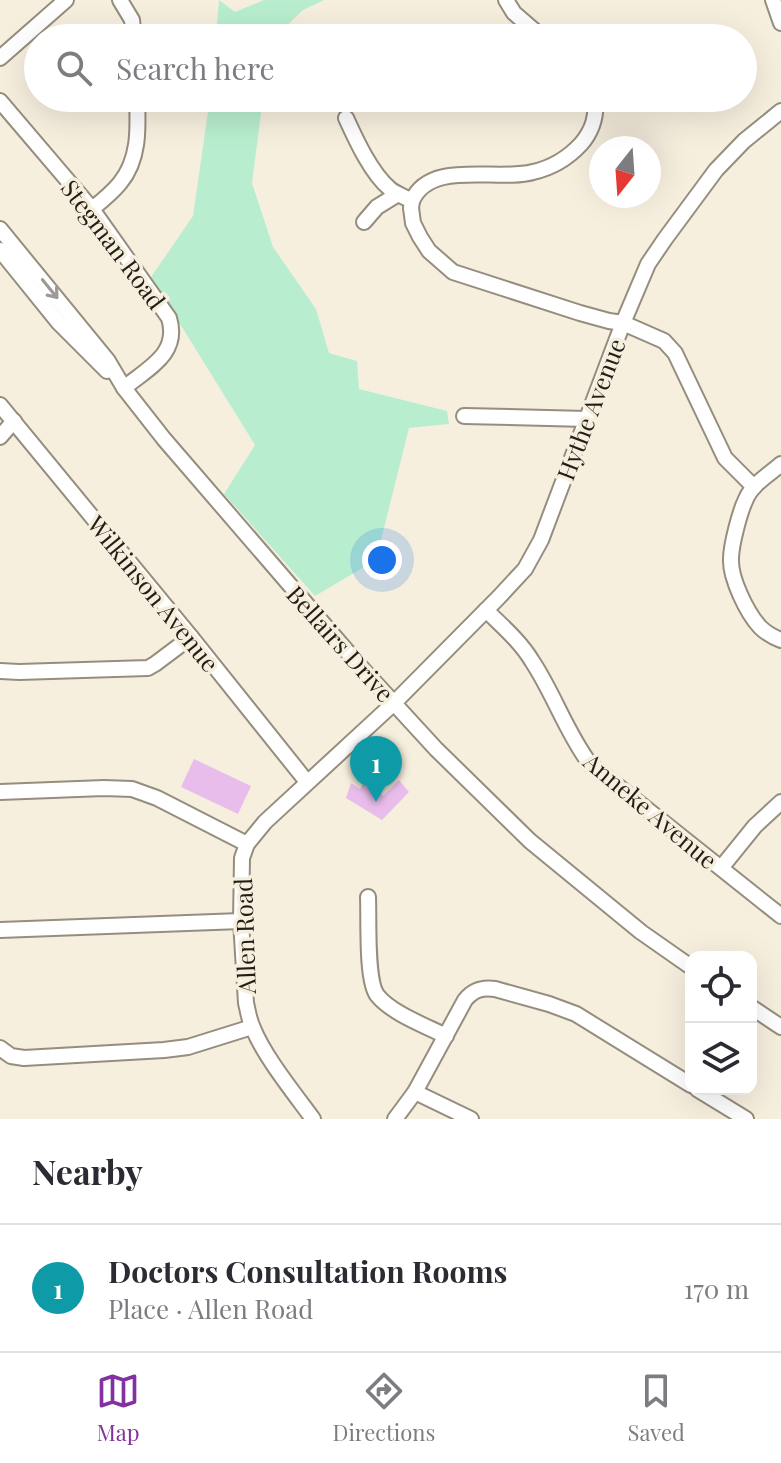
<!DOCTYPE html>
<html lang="en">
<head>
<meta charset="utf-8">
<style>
  body { margin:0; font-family:"Playfair Display",serif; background:#f7f7f7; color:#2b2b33 }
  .controls { position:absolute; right:24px; bottom:24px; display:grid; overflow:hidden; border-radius:16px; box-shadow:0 8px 32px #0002 }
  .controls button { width:72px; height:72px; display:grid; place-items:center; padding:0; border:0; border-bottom:2px solid #e1e1e2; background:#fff; color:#2b2b33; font:40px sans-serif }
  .compass { position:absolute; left:589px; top:136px; width:72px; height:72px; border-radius:50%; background:#fff; box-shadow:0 8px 32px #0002; rotate:197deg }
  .you { position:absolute; left:382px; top:560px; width:28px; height:28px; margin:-20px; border:6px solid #fff; border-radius:50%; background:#1a73e8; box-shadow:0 0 0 12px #1a73e833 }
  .badge { display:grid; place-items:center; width:52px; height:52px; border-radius:50%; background:#8331a0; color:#fff; font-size:26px; font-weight:700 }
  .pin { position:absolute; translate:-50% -66px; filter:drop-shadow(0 2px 4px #0008) }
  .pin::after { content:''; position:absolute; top:42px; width:28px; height:24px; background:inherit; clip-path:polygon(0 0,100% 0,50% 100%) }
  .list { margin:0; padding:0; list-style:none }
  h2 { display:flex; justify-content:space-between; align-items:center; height:104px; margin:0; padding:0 32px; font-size:34px }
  h2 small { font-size:26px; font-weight:400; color:#7c7c81 }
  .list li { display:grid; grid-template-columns:52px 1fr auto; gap:24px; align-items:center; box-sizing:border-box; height:128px; padding:0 32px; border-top:2px solid #e1e1e2 }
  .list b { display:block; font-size:30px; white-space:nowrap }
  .list p { margin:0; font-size:26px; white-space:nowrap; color:#7c7c81 }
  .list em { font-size:26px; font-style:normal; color:#7c7c81 }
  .icon { flex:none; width:44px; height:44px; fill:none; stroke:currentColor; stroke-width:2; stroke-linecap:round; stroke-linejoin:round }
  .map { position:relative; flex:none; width:781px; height:1119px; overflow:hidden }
  .search { position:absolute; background:#fff; box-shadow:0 8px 32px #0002; left:24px; right:24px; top:24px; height:88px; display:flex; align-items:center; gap:20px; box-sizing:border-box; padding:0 28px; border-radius:44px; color:#7c7c81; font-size:30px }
  .sheet { height:232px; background:#fff }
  nav { display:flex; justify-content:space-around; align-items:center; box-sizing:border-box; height:112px; border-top:2px solid #e1e1e2; background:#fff; font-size:22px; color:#7c7c81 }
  nav a { display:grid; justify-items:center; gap:4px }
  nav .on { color:#8331a0 }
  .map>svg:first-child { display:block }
</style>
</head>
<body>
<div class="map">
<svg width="781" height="1119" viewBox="0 0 781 1119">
  <rect width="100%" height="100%" fill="#f7efde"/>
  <!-- green -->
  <g fill="#b8eecf">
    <polygon points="219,0 235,12 264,0 324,0 303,10 274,38 216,38"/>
    <polygon points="210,98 263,98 252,183 273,247 316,309 329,353 357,361 359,389 447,411 449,424 409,428 376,560 315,596 224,494 255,445 151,277 193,216"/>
  </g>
  <!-- building -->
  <g fill="#e9bdeb">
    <polygon points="194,759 251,786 238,814 181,787"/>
    <polygon points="399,780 409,792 382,820 346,798 351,783 360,789 363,784 375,794 379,791 383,796"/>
  </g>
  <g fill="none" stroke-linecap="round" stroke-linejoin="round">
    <defs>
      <g id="minor">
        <polyline points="120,0 132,20 134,38"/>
        <polyline points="506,0 514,13 543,38"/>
        <polyline points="773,0 781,23"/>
        <polyline points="0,58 66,0"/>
        <path d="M 0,101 L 92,209 L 169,318 C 180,354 148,368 124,388"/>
        <path d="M 346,118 C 356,140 371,173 390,189 C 396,194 405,197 412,201 L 411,208 L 413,223 L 420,237 L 429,251 L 453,272 L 580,313 L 609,321 L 623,323 L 664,341 L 675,353 L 725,458 L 754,487"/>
        <path d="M 412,201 C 430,159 497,182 533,172 C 551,168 568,158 581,144 C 593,130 597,116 595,98"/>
        <path d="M 92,209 C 102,201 112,193 120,183 C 140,159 138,127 137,98"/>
        <polyline points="364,222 377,207 398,194"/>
        <polyline points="0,229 108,361 124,388 164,439 358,664 436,749 530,841 641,932 691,967"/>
        <polyline points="0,250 59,323 107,371"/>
        <polyline points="0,405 191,637 307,782"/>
        <polyline points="464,416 587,419"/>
        <polyline points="0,437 14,421"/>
        <path d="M 781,464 C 770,474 752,484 746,499 C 740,511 731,545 731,559 C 730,578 747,613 760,627 C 766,633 773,637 781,640"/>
        <path d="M 486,610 C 502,626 520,641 532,661 C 554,694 566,732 590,764 L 781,916"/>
        <polyline points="0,671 19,672 148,668 155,664 191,637"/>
        <polyline points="0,792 104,788 132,789 157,798 247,844"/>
        <polyline points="721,868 755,826 781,802"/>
        <path d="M 368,897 C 369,919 366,980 377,995 C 391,1013 426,1026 446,1036"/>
        <polyline points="0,930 241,921"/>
        <polyline points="751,1007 781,1027"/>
        <polyline points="0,1048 11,1056 24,1058 164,1050 188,1047 252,1027"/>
        <polyline points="697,1089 746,1119"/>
        <polyline points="415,1092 471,1119"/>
        <path d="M 313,1119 C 294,1093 264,1056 253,1028 C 249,1020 248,1011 246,1003 L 241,921 L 242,858 L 247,844 L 265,822 L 394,703 L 499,597 L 525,569 L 541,540 L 623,323 L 648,264 L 665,239 L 716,170 L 744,141 L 781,111"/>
        <path d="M 395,1119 L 415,1092 L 465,1000 C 473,990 482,987 495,989 L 549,1004 L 576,1014 L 691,1085"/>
      </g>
    </defs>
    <!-- minor casing -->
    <use href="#minor" stroke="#958d7e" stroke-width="18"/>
    <!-- minor -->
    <use href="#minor" stroke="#fff" stroke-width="14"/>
  </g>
  <!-- one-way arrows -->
  <defs><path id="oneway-shaft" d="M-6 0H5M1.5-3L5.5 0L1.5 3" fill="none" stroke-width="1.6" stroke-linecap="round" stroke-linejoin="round" transform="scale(2)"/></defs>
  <use stroke="#9b9a97" href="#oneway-shaft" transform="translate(50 289) rotate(51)"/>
  <g text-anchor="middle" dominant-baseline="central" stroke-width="7" stroke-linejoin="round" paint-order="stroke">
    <!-- street labels -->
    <g font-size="24" fill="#211e18" stroke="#f7efde">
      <text transform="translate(114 244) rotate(53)">Stegman Road</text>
      <text transform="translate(590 409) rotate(-69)">Hythe Avenue</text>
      <text transform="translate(154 593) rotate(51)">Wilkinson Avenue</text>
      <text transform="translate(341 643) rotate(48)">Bellairs Drive</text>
      <text transform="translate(651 810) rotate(40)">Anneke Avenue</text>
      <text transform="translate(244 936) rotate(-92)">Allen Road</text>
    </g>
  </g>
</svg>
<div class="controls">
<button><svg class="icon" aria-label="locate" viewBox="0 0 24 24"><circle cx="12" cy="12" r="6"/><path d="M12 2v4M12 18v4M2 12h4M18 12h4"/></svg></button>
<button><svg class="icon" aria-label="layers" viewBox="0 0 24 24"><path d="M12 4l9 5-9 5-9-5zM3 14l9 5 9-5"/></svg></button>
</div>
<svg class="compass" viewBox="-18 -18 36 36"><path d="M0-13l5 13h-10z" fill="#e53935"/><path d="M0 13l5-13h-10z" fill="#7c7c81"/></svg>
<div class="you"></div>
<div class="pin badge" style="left:376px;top:802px;background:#0f9aa8">1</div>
<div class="search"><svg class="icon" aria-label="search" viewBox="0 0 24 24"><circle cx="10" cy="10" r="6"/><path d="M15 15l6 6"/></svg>Search here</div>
</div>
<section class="sheet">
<h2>Nearby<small></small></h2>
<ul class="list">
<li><span class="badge" style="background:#0f9aa8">1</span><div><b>Doctors Consultation Rooms</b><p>Place · Allen Road</p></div><em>170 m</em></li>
</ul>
</section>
<nav>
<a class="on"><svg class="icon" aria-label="map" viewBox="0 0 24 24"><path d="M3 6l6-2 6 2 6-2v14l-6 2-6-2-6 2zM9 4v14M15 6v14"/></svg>Map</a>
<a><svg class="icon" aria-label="directions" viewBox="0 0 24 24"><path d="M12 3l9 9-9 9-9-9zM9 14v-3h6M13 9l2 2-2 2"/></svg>Directions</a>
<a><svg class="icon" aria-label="saved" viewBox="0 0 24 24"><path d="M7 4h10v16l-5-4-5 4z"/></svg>Saved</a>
</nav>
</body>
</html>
